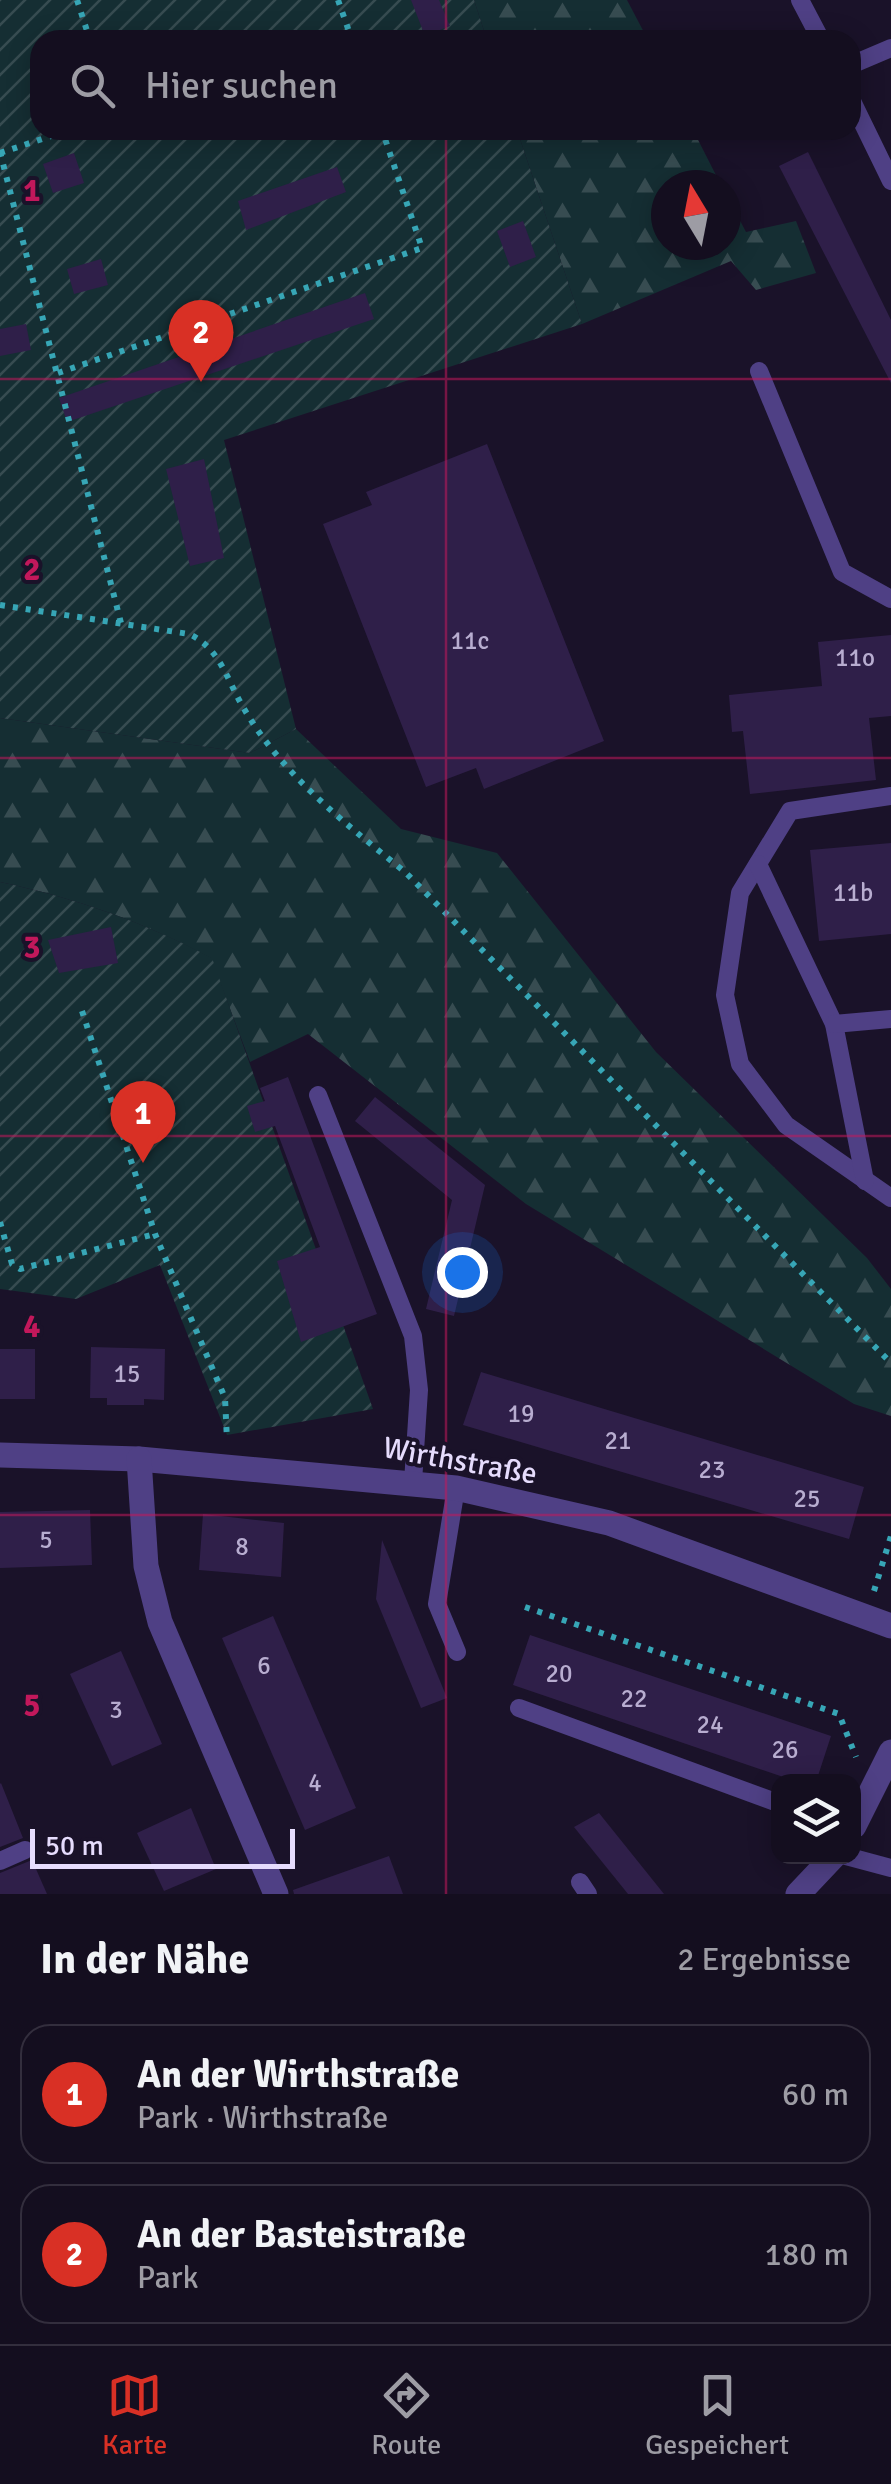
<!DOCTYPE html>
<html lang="de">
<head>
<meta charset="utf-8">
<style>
  body { margin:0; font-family:Signika,sans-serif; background:#1d1728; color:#f1f3f6 }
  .controls { position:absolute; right:30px; bottom:30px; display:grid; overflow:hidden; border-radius:20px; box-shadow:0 5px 25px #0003 }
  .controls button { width:90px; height:90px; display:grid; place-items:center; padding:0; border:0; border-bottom:2px solid #332e3d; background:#140e1f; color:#f1f3f6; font:50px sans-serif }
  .compass { position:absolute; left:651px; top:170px; width:90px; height:90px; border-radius:50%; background:#140e1f; box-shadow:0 5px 25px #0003; rotate:350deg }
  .scale { position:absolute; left:30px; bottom:25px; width:265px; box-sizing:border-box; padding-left:10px; border:5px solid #e6dcfd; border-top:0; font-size:28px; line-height:35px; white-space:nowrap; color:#e6dcfd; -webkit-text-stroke:8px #1a1229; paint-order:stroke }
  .you { position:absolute; left:462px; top:1272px; width:35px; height:35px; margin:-25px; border:8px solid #fff; border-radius:50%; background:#1a73e8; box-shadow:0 0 0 15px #1a73e833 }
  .badge { display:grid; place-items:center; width:65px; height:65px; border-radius:50%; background:#d93025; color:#fff; font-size:32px; font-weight:700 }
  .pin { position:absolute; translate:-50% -82px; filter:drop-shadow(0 2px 5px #0008) }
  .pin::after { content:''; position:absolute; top:52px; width:35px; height:30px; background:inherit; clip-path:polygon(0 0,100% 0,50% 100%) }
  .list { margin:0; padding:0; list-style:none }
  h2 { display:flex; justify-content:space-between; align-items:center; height:130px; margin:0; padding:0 40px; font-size:42px }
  h2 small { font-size:32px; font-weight:400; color:#9d9ca4 }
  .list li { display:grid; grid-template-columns:65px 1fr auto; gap:30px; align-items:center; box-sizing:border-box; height:140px; margin:0 20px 20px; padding:0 20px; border:2px solid #332e3d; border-radius:30px }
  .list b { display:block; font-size:38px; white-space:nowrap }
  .list p { margin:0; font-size:32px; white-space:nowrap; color:#9d9ca4 }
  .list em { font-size:32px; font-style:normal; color:#9d9ca4 }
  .icon { flex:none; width:55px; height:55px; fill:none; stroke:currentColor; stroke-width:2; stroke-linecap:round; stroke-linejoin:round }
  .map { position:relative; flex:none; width:891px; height:1894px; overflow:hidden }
  .search { position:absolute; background:#140e1f; box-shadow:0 5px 25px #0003; left:30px; right:30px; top:30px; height:110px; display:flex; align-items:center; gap:25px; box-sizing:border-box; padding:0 35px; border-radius:30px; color:#9d9ca4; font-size:38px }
  .sheet { height:450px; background:#140e1f }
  nav { display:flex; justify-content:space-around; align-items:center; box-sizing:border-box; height:140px; border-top:2px solid #332e3d; background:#140e1f; font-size:28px; color:#9d9ca4 }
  nav a { display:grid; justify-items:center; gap:5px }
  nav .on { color:#d93025 }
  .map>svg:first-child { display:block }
</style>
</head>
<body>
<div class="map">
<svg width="891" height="1894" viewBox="0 0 891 1894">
  <defs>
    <pattern id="forest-firs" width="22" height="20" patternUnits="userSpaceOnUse" patternTransform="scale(2.5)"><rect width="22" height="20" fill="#152e33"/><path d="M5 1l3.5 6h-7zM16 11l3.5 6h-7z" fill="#374c51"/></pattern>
    <pattern id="garden-furrows" width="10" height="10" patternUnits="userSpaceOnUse" patternTransform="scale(2.5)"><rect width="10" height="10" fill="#152e33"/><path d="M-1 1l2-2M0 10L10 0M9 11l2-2" fill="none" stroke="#374c51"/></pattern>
  </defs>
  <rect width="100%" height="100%" fill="#1a1229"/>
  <!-- forest -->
  <g fill="url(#forest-firs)">
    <polygon points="474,0 627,0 648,40 487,40"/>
    <polygon points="517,130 693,130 721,185 666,185 666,245 726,245 726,194 746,232 796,221 816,273 756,290 731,261 582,324"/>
    <path d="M 0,718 L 250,753 L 296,729 L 401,829 L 497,853 L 656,1052 L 867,1258 L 891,1289 L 891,1416 L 854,1404 L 526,1204 L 308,1034 L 250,1062 L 211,958 C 144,922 75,898 0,882 Z"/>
  </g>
  <!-- garden -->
  <g fill="url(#garden-furrows)">
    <polygon points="0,0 474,0 487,40 40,40 40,130 517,130 582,324 224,440 296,729 250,753 0,718"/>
    <path d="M 0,882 C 75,898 144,922 212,958 L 373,1409 L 227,1435 L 160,1265 L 76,1299 L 0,1289 Z"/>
  </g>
  <!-- building -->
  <g fill="#2f1f49">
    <polygon points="411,0 439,0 450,26 425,36"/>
    <polygon points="808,152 891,320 891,383 779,166"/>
    <polygon points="74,153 84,183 53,193 43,164"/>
    <polygon points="337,167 346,192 246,230 238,201"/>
    <polygon points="523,221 536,257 510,267 497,231"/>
    <polygon points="101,259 108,285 74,294 67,269"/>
    <polygon points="365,293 374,319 67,422 59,398"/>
    <polygon points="26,324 31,350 0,356 0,329"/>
    <polygon points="487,444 604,741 484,789 476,768 426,787 323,524 372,505 366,492"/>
    <polygon points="204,459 224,558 190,566 166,469"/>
    <polygon points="891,635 891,716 869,718 876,780 750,794 743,731 732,732 729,695 822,686 818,642"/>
    <polygon points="891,843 891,934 819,941 810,850"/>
    <polygon points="111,927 118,963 59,973 48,940"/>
    <polygon points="288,1077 377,1314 301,1342 277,1261 320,1247 275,1126 255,1132 247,1106 265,1101 260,1088"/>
    <polygon points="375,1097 485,1185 454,1316 426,1309 452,1200 355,1121"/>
    <polygon points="91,1347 165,1349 164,1400 144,1399 144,1405 107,1405 107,1398 90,1398"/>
    <rect x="0" y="1349" width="35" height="50"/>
    <polygon points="481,1372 864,1487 849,1539 463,1425"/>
    <polygon points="90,1510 92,1565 0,1568 0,1512"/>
    <polygon points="203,1514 284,1523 281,1577 199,1570"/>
    <polygon points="382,1540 447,1698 421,1708 376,1599"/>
    <polygon points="273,1616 356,1808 305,1830 222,1638"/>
    <polygon points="530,1635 831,1736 816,1782 798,1782 513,1685"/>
    <polygon points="121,1651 162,1744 112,1766 70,1674"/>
    <polygon points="1,1783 23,1838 0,1847 0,1784"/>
    <polygon points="191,1808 216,1869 164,1891 137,1833"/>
    <polygon points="599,1813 664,1894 628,1894 574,1827"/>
    <polygon points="389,1856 403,1894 294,1894 293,1890"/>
    <polygon points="32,1860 47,1894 0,1894 0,1873"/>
  </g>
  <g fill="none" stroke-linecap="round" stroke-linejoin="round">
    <!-- path -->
    <g stroke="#37a6b6" stroke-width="6" stroke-dasharray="5 8" stroke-linecap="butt">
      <polyline points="77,0 90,40"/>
      <polyline points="338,0 352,40"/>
      <polyline points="0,152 121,623"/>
      <polyline points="0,153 69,130"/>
      <polyline points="58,373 422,248 382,130"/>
      <path d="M 0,605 L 189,634 C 220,648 227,680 243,707 C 282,775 345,823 405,872 L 891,1363"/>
      <polyline points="82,1011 155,1234 225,1398 227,1440"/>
      <polyline points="0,1222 12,1264 20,1269 155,1234"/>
      <polyline points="874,1591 891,1536"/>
      <polyline points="525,1607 839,1714 856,1757"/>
    </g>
    <!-- lane -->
    <g stroke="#4f4085" stroke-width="18">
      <polyline points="800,0 821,40"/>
      <polyline points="851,65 891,48"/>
      <polyline points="851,99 891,181"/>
      <polyline points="759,371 842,572 891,599"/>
      <polyline points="891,796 790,811 740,893 725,995 740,1064 786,1125 891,1198"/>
      <polyline points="758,864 834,1024 865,1181"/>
      <polyline points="834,1024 891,1019"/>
      <polyline points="318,1095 413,1336 419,1390 413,1482"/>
      <polyline points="456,1488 437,1604 457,1652"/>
      <polyline points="519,1708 778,1803"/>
      <polyline points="846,1856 891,1868"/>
      <polyline points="0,1861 25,1850"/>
      <polyline points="580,1882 588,1894"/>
    </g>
    <!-- street -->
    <g stroke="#4f4085" stroke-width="25">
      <polyline points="0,1455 139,1459 456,1488 609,1523 891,1626"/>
      <polyline points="139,1459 146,1566 160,1622 276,1894"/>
      <polyline points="854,1826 891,1752"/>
      <polyline points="798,1894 834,1856"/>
    </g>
  </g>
  <!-- grid -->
  <path fill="none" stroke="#c2185b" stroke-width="2.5" stroke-opacity="0.55" d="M 446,0 L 446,40M 446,130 L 446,1894M 0,379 L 891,379M 0,758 L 891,758M 0,1136 L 891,1136M 0,1515 L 891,1515"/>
  <g text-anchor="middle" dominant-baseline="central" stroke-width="8" stroke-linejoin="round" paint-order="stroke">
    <!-- number labels -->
    <g font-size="25" fill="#b8add0">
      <text x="470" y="640">11c</text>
      <text x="855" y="657">11o</text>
      <text x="853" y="892">11b</text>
      <text x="127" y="1373">15</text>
      <text x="521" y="1413">19</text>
      <text x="618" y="1440">21</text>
      <text x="712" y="1469">23</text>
      <text x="807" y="1498">25</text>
      <text x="46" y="1539">5</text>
      <text x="242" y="1546">8</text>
      <text x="264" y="1665">6</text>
      <text x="559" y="1673">20</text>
      <text x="634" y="1698">22</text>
      <text x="116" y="1709">3</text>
      <text x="710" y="1724">24</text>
      <text x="785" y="1749">26</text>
      <text x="315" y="1782">4</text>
    </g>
    <!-- street labels -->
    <g font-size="30" fill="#e6dcfd" stroke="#1a1229">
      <text transform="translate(460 1461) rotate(10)">Wirthstraße</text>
    </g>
  </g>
  <g font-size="32" text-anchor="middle" font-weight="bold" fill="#c2185b" stroke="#1a1229" stroke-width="8" stroke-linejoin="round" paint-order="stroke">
    <text x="32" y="201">1</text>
    <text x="32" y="580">2</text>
    <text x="32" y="958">3</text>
    <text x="32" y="1337">4</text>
    <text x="32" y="1716">5</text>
  </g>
</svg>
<div class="controls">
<button><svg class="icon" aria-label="layers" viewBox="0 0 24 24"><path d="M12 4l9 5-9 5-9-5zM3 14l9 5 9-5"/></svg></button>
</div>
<svg class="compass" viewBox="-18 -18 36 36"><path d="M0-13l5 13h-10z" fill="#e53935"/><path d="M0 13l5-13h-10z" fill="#9d9ca4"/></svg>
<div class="scale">50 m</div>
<div class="you"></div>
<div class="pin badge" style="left:143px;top:1163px">1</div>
<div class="pin badge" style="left:201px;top:382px">2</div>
<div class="search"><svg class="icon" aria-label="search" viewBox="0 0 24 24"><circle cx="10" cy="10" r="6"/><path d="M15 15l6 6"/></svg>Hier suchen</div>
</div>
<section class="sheet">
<h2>In der Nähe<small>2 Ergebnisse</small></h2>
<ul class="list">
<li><span class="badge">1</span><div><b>An der Wirthstraße</b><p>Park · Wirthstraße</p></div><em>60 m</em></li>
<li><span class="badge">2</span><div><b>An der Basteistraße</b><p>Park</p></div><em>180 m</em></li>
</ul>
</section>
<nav>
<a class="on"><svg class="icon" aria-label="map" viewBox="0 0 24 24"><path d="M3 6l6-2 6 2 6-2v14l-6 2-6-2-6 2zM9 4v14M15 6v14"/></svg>Karte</a>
<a><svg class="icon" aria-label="directions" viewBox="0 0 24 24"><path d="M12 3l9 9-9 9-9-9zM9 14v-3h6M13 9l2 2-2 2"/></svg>Route</a>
<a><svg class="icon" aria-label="saved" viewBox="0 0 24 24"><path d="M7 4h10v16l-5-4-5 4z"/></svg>Gespeichert</a>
</nav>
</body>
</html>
